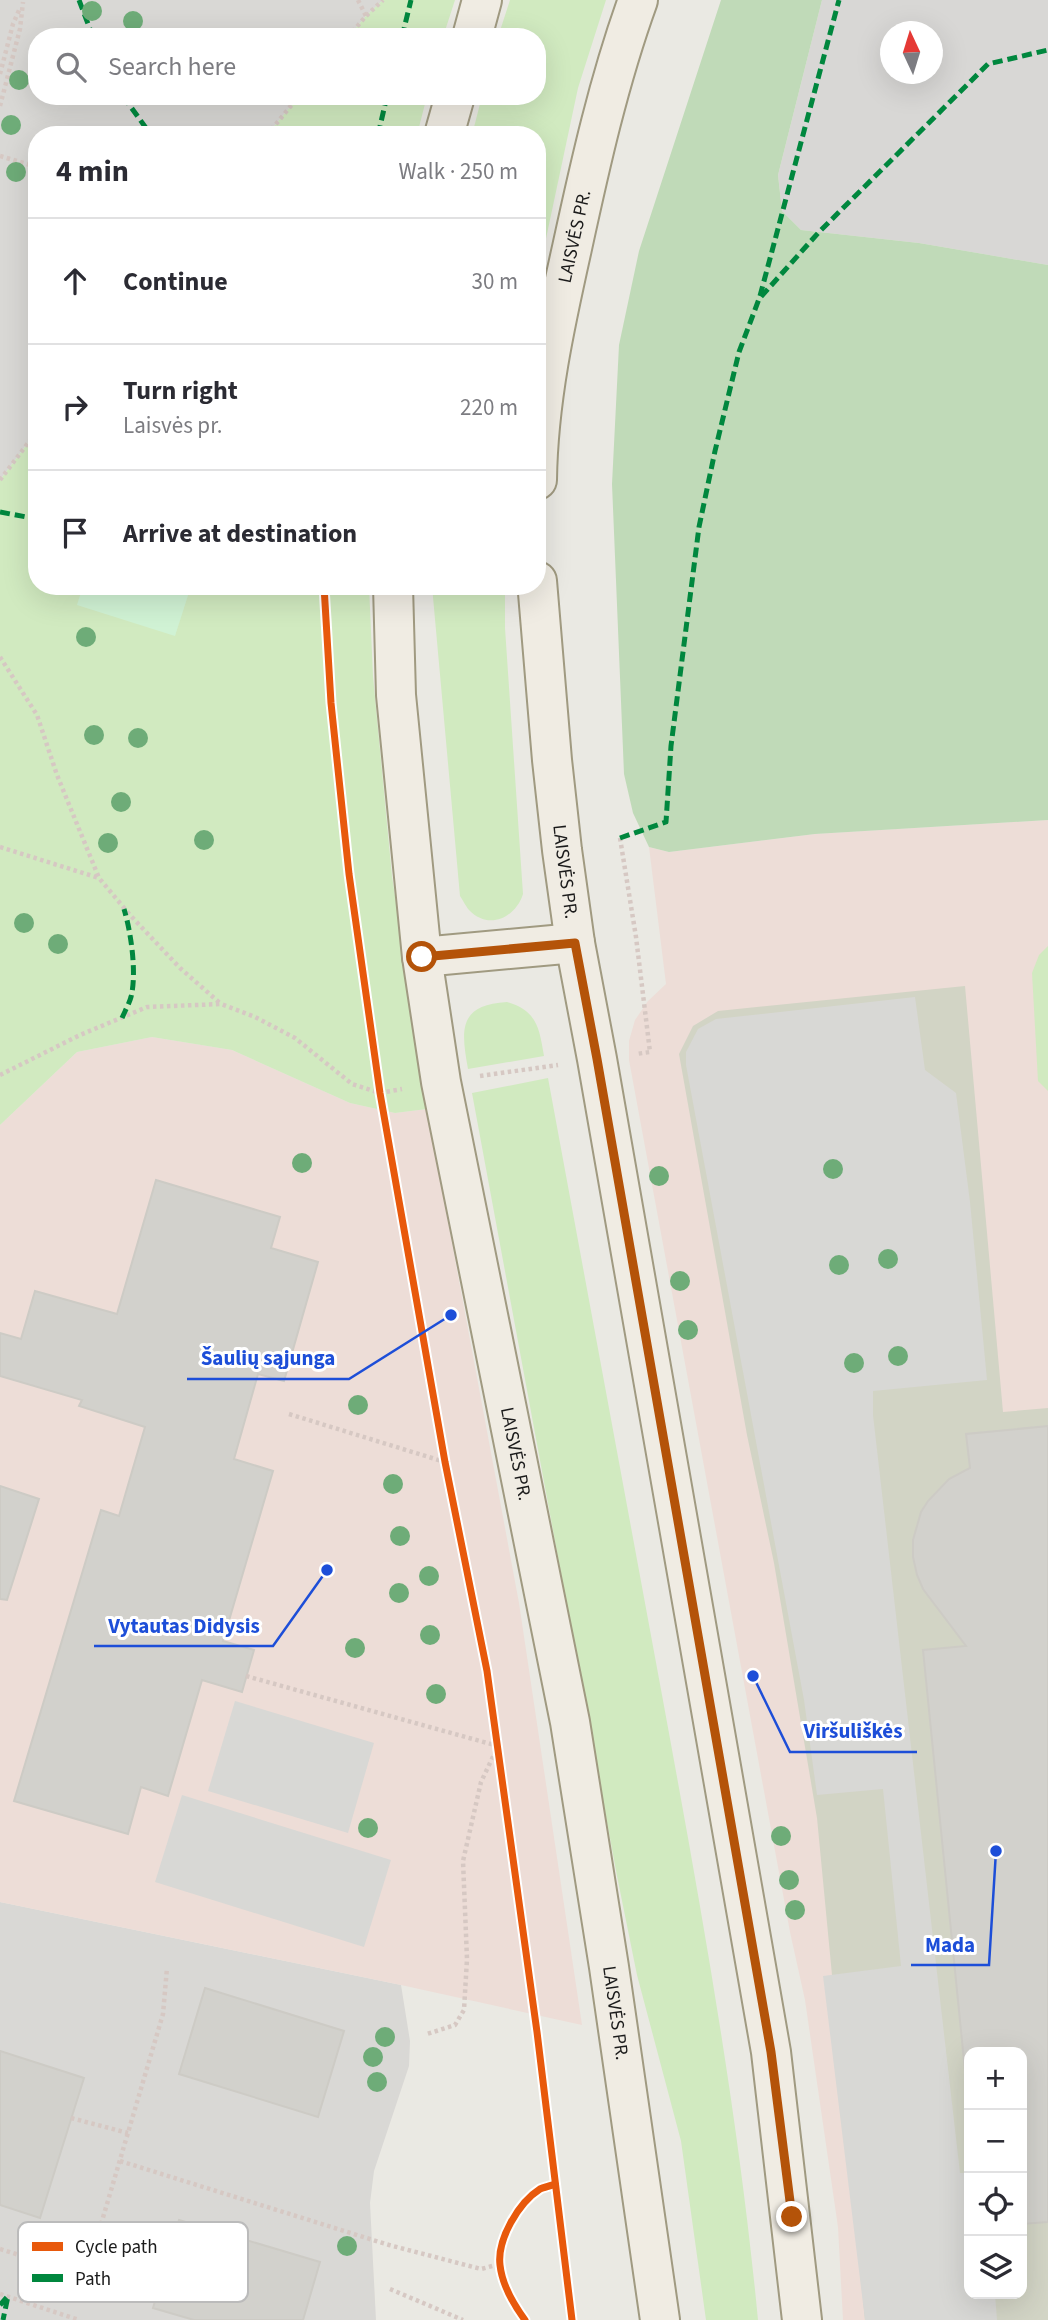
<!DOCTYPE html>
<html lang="en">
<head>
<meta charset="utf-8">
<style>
  body { margin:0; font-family:"Source Sans 3",sans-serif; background:#f2f2f3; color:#2b2b33 }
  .controls { position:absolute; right:21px; bottom:21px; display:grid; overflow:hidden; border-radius:14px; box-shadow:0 7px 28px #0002 }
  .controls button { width:63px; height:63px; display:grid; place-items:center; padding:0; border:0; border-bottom:2px solid #e1e1e2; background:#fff; color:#2b2b33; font:35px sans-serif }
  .compass { position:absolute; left:880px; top:21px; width:63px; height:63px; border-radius:50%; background:#fff; box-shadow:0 7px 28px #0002; rotate:356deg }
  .stop { position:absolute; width:21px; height:21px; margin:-16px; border:5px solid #b45309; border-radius:50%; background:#fff }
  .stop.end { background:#b45309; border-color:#fff; box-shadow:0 2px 7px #0008 }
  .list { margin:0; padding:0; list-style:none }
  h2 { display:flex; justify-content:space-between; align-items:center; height:91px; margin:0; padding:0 28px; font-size:30px }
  h2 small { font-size:23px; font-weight:400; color:#7c7c81 }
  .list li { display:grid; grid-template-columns:46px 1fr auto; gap:21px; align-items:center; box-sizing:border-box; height:126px; padding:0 28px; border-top:2px solid #e1e1e2 }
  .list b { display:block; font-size:26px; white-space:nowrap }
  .list p { margin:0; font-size:23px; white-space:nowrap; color:#7c7c81 }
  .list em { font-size:23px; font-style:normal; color:#7c7c81 }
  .icon { flex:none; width:38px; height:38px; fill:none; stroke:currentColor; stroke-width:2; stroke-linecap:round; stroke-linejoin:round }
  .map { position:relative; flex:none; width:1048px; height:2320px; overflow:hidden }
  .search { position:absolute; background:#fff; box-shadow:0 7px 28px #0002; left:28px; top:28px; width:518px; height:77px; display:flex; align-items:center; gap:18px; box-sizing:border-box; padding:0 24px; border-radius:28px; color:#7c7c81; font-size:26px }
  .panel { position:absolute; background:#fff; box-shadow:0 7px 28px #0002; left:28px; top:126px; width:518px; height:469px; border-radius:28px }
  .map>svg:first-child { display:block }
</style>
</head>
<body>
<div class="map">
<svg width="1048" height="2320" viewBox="0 0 1048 2320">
  <rect width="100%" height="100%" fill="#eae9e3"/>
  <!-- residential -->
  <g fill="#d9d8d5">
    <polygon points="0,0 383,0 366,16 348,37 37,37 37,96 299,96 267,135 37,135 37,431 0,480"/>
    <polygon points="0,1902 401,1985 410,2041 409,2066 374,2171 370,2203 376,2320 0,2320"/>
  </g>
  <!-- commercial -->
  <g fill="#edddd7" fill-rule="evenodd">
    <path d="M 1048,820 L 1048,2320 L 843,2320 L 838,2227 L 805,2000 L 790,1932 L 629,1060 L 629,1041 L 635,1020 L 648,1001 L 666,984 L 649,847 L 669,852 L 815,834 ZM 969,2052 L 1022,2052 L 1022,2294 L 969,2294 Z"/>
    <polygon points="152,1037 232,1050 350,1103 395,1113 427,1109 519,1603 582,2025 401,1985 0,1902 0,1125 77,1052"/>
  </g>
  <!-- religious -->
  <path fill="#d8d7d5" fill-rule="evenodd" d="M 822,0 L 1048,0 L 1048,265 L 919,243 L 801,230 L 782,211 L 778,175 ZM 890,32 L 932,32 L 932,74 L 890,74 Z"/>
  <!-- construction -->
  <path fill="#d2d4c5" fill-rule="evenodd" d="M 965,986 L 1003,1412 L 1048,1408 L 1048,2320 L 865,2320 L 817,1818 L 774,1563 L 747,1435 L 679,1054 L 693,1026 L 718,1011 ZM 969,2052 L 1022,2052 L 1022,2294 L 969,2294 Z"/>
  <!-- grass -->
  <g fill="#d1eac0">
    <polygon points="383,0 455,0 443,37 348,37 366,16"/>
    <polygon points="510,0 606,0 578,88 537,281 537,135 472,135 482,96 537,96 537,37 498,37"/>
    <polygon points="299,96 427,96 417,135 267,135"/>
    <polygon points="37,431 37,586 369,586 373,676 392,876 427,1109 395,1113 350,1103 232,1050 152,1037 77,1052 0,1125 0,480"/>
    <path d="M 432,586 L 505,586 L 505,628 L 523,894 C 516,917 489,931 469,910 C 466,907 463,900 460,896 Z"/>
    <polygon points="1048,946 1048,1091 1038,1081 1032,973 1039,955"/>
    <path d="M 507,1002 C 537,1011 539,1027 544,1056 L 468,1069 C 461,1030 458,1005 507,1002 Z"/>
    <path d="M 548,1078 C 586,1284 624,1489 662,1695 C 700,1902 738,2110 758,2320 L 706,2320 L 681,2141 L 637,1975 L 617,1876 L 472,1093 Z"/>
  </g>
  <!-- forest -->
  <polygon fill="#c0dab8" points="721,0 822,0 778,175 782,211 801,230 919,243 1048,265 1048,820 815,834 669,852 649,847 633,813 624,774 612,484 619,345 639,251"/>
  <!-- park -->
  <polygon fill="#d0f2d4" points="83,586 191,586 175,636 77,605"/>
  <!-- parking -->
  <g fill="#d8d8d5">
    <polygon points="915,997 925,1070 956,1093 970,1202 987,1380 873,1391 873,1415 960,2173 969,2173 969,2294 995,2294 997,2320 865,2320 823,1976 901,1966 883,1789 817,1795 804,1700 686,1065 686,1052 698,1029 716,1019"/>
    <polygon points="235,1701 374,1743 348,1833 208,1791"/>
    <polygon points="182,1795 391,1860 364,1947 155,1882"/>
  </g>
  <!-- building -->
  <g fill="#d2d1cc" stroke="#cdcbc5" stroke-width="2">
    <polygon points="156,1180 280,1217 271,1248 318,1262 284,1381 258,1374 234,1459 273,1471 223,1641 254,1650 242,1692 202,1680 168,1796 141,1787 128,1834 14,1801 101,1510 119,1516 145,1427 79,1406 82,1400 0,1376 0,1333 21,1339 35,1291 117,1314"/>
    <polygon points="1048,1426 1048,2222 1022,2224 1022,2052 969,2052 969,2111 923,1650 966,1646 923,1589 917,1575 913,1557 913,1540 921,1512 928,1501 949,1479 970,1468 966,1434"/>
    <polygon points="0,1486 39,1499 7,1600 0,1599"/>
    <polygon points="205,1988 344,2031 318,2117 179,2074"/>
    <polygon points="0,2051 84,2078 40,2218 0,2205"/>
    <polygon points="179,2220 320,2262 303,2320 194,2320 153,2308"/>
  </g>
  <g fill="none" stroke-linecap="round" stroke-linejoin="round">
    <defs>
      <g id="major">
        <polyline points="472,37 482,0"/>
        <polyline points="444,135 455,96"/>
        <path id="s1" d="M 537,480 C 538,401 555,324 572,248 C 590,165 609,80 638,0"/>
        <path id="s2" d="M 537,581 L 552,760 L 562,850 L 575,943 L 597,1059 L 771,2052 L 802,2320"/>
        <path id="s3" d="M 393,586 L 396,695 L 422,957 L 441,1082 L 570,1722 L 609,1967 L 660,2320"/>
        <polyline points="422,957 575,943"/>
      </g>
    </defs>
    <!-- major casing -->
    <use href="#major" stroke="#a09a81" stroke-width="42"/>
    <!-- path -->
    <g stroke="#d6c8c3" stroke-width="4.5" stroke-dasharray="3.5 3.5" stroke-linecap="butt">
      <polyline points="358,0 366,16"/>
      <polyline points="348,37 366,16 383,0"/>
      <polyline points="0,74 13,24 20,8"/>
      <polyline points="0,106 20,29 23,2"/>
      <polyline points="267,135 299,96"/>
      <polyline points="0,156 37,167"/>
      <polyline points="0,480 37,431"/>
      <polyline points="0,657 37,715 57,775 99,878 130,915 180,968 221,1004"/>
      <polyline points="620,838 636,937 650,1052 636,1054"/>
      <polyline points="0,847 99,878"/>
      <polyline points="0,1075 80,1035 147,1007 221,1004 255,1017 295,1038 352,1084 380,1093 402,1089"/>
      <polyline points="480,1076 558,1065"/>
      <polyline points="289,1414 445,1462"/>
      <polyline points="246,1676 498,1746 481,1782 463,1861 467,1959 464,2010 455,2025 427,2034"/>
      <polyline points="71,2118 128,2133"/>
      <polyline points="120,2161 389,2245 481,2269 500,2264"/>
      <polyline points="0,2249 54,2266 73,2262 94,2248 163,2014 167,1968"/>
      <polyline points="390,2289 463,2320"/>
      <polyline points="0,2294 79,2320"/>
    </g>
    <!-- major -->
    <use href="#major" stroke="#f0ece3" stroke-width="38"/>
    <!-- quiet -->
    <g stroke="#00873e" stroke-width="5" stroke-dasharray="10 5" stroke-linecap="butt">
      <polyline points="79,0 93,37"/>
      <polyline points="402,37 411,0"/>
      <polyline points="123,96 151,135"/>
      <polyline points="378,135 387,96"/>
      <polyline points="760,296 839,0"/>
      <polyline points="0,512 37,519"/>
      <polyline points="620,838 666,822 671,746 699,527 715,451 739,352 759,299 819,232 988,64 1048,50"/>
      <path d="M 122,1018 C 125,1011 129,1004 131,997 C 137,973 131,932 124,909"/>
      <polyline points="0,2305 8,2296 3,2320"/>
    </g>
    <defs>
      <g id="cycleway">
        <polyline points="324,586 331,703 349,874 380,1093 445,1462 487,1671 537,2032 572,2320"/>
        <path d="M 525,2320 C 514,2305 502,2284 500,2265 C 497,2240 518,2203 540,2189 C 544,2187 551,2186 555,2184"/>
      </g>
    </defs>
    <!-- cycleway casing -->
    <use href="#cycleway" stroke="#fff" stroke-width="11"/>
    <!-- cycleway -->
    <use href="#cycleway" stroke="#e8590c" stroke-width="7"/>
  </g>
  <!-- trees -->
  <g fill="#6eac78">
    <circle cx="92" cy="11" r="10"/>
    <circle cx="133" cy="21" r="10"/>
    <circle cx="19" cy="80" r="10"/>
    <circle cx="11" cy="125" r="10"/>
    <circle cx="16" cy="172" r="10"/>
    <circle cx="86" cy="637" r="10"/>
    <circle cx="94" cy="735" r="10"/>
    <circle cx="138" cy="738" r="10"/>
    <circle cx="121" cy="802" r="10"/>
    <circle cx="204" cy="840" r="10"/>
    <circle cx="108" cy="843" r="10"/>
    <circle cx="24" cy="923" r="10"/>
    <circle cx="58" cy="944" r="10"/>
    <circle cx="302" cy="1163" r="10"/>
    <circle cx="833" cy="1169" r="10"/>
    <circle cx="659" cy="1176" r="10"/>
    <circle cx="888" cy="1259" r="10"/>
    <circle cx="839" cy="1265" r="10"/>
    <circle cx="680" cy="1281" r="10"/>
    <circle cx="688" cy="1330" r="10"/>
    <circle cx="898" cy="1356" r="10"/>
    <circle cx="854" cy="1363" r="10"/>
    <circle cx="358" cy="1405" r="10"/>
    <circle cx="393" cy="1484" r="10"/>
    <circle cx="400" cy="1536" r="10"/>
    <circle cx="429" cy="1576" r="10"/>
    <circle cx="399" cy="1593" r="10"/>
    <circle cx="430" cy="1635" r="10"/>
    <circle cx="355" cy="1648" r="10"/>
    <circle cx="436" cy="1694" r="10"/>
    <circle cx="368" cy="1828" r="10"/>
    <circle cx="781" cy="1836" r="10"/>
    <circle cx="789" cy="1880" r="10"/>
    <circle cx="795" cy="1910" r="10"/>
    <circle cx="385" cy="2037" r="10"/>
    <circle cx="373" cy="2057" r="10"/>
    <circle cx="377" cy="2082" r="10"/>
    <circle cx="347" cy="2246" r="10"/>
  </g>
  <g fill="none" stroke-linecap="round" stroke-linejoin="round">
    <!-- route -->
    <polyline stroke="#b45309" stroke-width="9" points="422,957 575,943 597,1059 771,2052 792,2217"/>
  </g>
  <g text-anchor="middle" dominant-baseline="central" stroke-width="6" stroke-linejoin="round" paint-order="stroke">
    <!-- street labels -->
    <g font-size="19" fill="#1b1b1b" stroke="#fff">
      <text stroke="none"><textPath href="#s1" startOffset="247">LAISVĖS PR.</textPath></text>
      <text stroke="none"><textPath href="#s2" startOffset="292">LAISVĖS PR.</textPath></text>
      <text stroke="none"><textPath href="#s3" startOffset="878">LAISVĖS PR.</textPath></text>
      <text stroke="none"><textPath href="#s3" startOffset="1446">LAISVĖS PR.</textPath></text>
    </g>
  </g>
  <!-- legend -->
  <rect x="18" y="2222" width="230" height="80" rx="10" fill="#fff" stroke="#bbb" stroke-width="2"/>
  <rect x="32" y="2242" width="31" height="9" fill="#e8590c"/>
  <rect x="32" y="2274" width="31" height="8" fill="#00873e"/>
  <g font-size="19" fill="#1b1b1b">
    <text x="75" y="2253">Cycle path</text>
    <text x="75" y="2285">Path</text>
  </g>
  <!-- callouts -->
  <path fill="none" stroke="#1d4ed8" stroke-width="2.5" d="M451 1315L349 1379H187M327 1570L273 1646H94M753 1676L790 1752H917M996 1851L989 1965H911"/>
  <g fill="#1d4ed8" stroke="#fff" stroke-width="2.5">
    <circle cx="451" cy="1315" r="7"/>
    <circle cx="327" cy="1570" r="7"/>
    <circle cx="753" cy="1676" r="7"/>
    <circle cx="996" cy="1851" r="7"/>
  </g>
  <g font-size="21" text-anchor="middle" font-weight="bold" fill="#1d4ed8" stroke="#fff" stroke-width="6" stroke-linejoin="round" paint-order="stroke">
    <text x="268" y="1365">Šaulių sąjunga</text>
    <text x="184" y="1633">Vytautas Didysis</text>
    <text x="853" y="1738">Viršuliškės</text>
    <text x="950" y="1952">Mada</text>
  </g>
</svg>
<div class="controls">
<button>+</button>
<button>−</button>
<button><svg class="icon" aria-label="locate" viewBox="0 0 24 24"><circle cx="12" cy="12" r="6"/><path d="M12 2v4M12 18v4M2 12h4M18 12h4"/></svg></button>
<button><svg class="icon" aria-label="layers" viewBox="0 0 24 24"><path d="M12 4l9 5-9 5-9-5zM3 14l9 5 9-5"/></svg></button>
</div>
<svg class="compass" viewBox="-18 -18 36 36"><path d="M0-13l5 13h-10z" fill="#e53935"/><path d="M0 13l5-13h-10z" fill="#7c7c81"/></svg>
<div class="stop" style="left:422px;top:957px"></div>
<div class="stop end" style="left:792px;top:2217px"></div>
<div class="search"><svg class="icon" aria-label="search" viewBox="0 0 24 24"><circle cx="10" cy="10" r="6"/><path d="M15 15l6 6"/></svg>Search here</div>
<section class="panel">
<h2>4 min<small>Walk · 250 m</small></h2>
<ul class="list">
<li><svg class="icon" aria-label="ahead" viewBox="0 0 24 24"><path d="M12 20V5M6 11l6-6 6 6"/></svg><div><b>Continue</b></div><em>30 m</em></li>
<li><svg class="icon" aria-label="right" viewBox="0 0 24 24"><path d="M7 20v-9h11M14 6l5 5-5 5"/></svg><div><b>Turn right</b><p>Laisvės pr.</p></div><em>220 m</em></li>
<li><svg class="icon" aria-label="arrive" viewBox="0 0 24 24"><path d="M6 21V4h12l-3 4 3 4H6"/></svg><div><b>Arrive at destination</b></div></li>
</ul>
</section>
</div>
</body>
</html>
